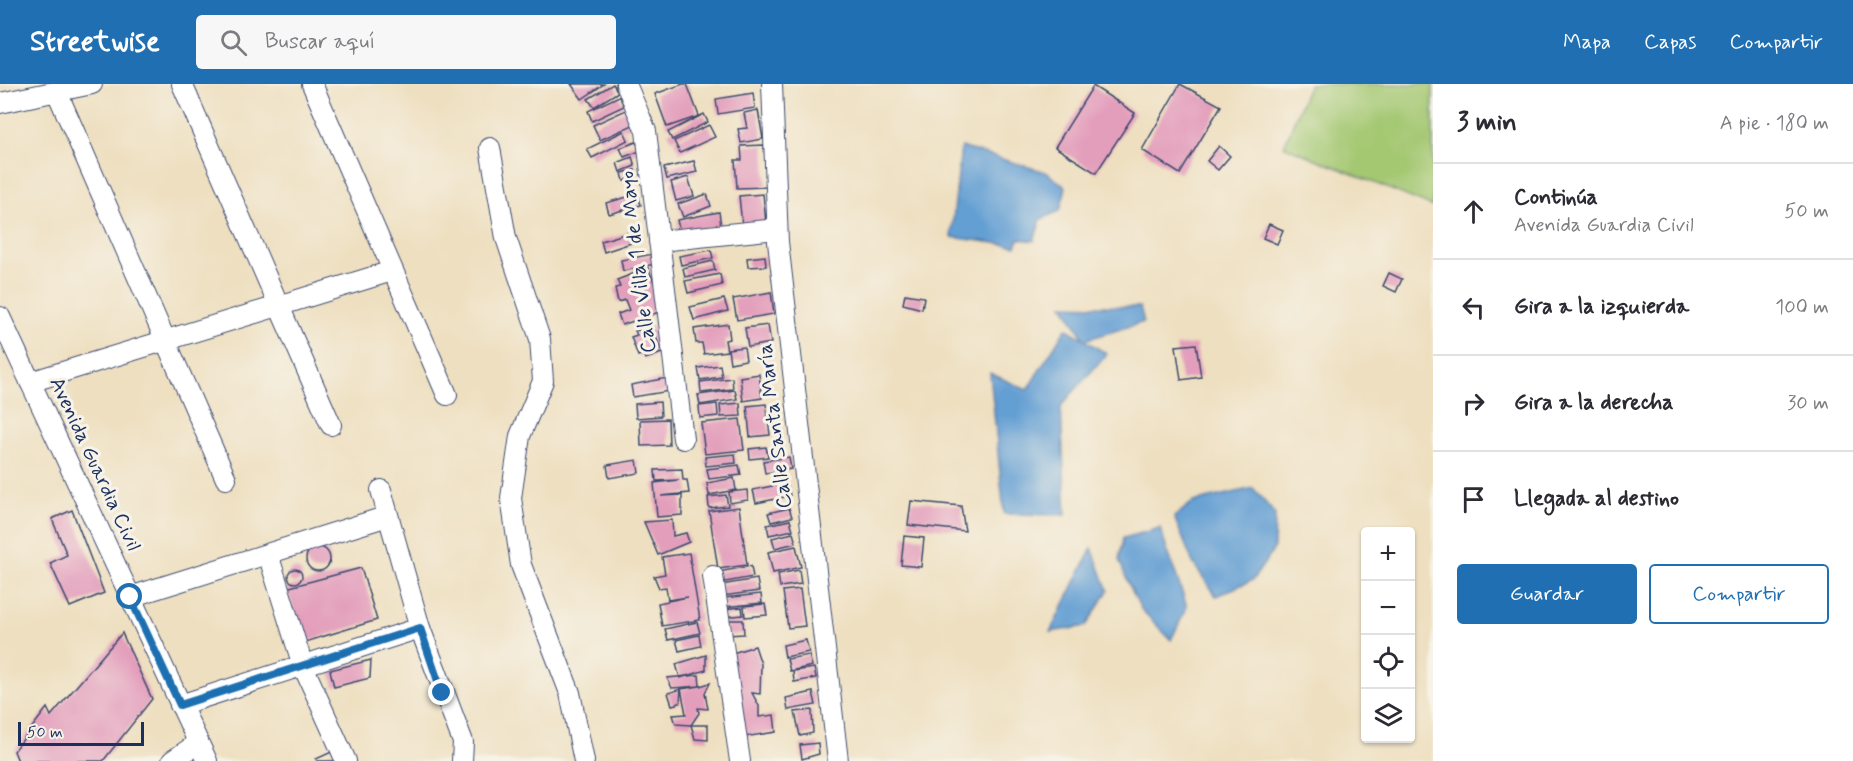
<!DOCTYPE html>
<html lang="es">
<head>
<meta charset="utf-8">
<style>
  body { margin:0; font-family:Mynerve,sans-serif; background:#f7f7f7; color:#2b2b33 }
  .controls { position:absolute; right:18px; bottom:18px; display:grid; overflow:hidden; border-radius:6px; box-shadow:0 2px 4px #0004 }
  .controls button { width:54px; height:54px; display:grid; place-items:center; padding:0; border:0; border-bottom:2px solid #e1e1e2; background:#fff; color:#2b2b33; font:30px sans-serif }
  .scale { position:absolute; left:18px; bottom:15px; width:126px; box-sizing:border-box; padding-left:6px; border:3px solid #1b2f5e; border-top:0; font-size:16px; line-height:21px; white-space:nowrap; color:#1b2f5e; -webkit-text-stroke:4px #f7f3e8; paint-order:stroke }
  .stop { position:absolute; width:18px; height:18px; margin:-14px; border:4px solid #1f6fb2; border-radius:50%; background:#fff }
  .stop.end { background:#1f6fb2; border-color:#fff; box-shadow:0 2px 6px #0008 }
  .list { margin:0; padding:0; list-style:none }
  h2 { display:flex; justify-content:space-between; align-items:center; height:78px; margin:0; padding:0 24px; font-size:26px }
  h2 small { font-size:20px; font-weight:400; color:#7c7c81 }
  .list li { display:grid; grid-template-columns:39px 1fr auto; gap:18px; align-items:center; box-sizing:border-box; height:96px; padding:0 24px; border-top:2px solid #e1e1e2 }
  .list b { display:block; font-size:22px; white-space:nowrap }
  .list p { margin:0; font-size:20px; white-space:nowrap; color:#7c7c81 }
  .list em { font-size:20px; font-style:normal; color:#7c7c81 }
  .actions { display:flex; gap:12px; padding:18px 24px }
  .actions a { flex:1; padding:14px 0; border:2px solid #1f6fb2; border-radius:6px; text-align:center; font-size:21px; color:#1f6fb2 }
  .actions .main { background:#1f6fb2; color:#fff }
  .icon { flex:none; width:33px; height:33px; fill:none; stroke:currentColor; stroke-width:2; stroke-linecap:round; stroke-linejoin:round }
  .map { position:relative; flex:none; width:1433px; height:677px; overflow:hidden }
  header { display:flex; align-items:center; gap:36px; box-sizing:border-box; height:84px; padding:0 30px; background:#1f6fb2; color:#fff }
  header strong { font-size:28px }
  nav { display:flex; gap:33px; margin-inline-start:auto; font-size:21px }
  .search { width:420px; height:54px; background:#f7f7f7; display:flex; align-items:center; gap:15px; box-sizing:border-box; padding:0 21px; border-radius:6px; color:#7c7c81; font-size:22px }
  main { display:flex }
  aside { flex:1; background:#fff }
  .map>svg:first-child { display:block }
</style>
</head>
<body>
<header>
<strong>Streetwise</strong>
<div class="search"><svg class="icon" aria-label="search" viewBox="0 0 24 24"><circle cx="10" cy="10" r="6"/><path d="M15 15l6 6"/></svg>Buscar aquí</div>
<nav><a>Mapa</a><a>Capas</a><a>Compartir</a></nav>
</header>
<main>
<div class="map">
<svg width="1433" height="677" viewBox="0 0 1433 677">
  <rect width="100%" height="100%" fill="#f7f3e8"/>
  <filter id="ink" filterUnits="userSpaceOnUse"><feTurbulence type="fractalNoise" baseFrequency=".0167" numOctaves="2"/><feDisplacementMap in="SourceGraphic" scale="12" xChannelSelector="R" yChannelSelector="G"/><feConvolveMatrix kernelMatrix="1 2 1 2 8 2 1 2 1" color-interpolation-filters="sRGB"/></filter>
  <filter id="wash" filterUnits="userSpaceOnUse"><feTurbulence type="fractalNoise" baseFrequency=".008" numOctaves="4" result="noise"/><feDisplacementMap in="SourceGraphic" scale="24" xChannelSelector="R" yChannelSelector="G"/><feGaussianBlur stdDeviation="1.35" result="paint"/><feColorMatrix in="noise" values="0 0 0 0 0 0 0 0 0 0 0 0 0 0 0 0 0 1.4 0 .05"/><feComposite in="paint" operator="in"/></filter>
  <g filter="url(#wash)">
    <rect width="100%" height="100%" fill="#eedfc0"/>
    <!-- green -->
    <polygon fill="#a4c872" stroke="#607c68" stroke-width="1.5" points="1309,0 1433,0 1433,123 1284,62"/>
    <!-- water -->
    <g fill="#639fd3" stroke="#3f6798" stroke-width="1.5">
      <polygon points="961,63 1046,88 1066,103 1060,127 1041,135 1034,157 1019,155 1016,162 951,153"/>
      <polygon points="1063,221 1140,223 1144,238 1085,256 1107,270 1061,322 1066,431 1004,430 990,289 1027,306 1066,244 1084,255"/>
      <polygon points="1253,404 1275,430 1274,465 1253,496 1216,512 1193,479 1174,433 1193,418"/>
      <polygon points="1160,444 1187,523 1171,556 1141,525 1129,501 1119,476 1123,454"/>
      <polygon points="1092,464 1108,507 1086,542 1050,548"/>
    </g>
    <g id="blocks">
      <!-- building -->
      <g fill="#e39ebb">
        <polygon points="571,0 604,0 582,15"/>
        <polygon points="613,0 618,8 594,23 588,15"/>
        <polygon points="683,0 687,0 699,32 667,43 655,10"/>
        <polygon points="1180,0 1221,22 1180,90 1142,66"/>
        <polygon points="1093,2 1135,29 1096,89 1055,63"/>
        <polygon points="753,9 755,24 718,30 716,15"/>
        <polygon points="619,12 624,22 592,37 588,27"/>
        <polygon points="626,26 633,41 600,56 593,41"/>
        <polygon points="758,26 763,55 741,59 738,45 747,44 744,29"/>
        <polygon points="704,30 708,38 672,56 668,48"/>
        <polygon points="709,41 715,53 680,69 674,57"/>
        <polygon points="624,47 628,56 592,74 587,65"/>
        <polygon points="636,58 640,67 624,73 620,64"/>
        <polygon points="764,61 767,103 737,104 735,76 742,76 741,62"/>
        <polygon points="1219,62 1230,72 1218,86 1207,77"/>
        <polygon points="632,73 635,82 620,88 617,79"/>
        <polygon points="694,77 697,88 667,95 664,84"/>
        <polygon points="635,86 637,93 624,97 622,89"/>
        <polygon points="688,93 694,112 676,117 671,98"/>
        <polygon points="638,110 641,121 609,130 606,119"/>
        <polygon points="707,110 711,122 683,133 678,120"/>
        <polygon points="763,110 766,139 742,141 739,112"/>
        <polygon points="719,128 721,142 680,149 677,136"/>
        <polygon points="1269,140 1283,146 1277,160 1263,154"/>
        <polygon points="631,148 634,158 604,168 601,157"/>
        <polygon points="711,166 713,174 681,181 679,172"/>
        <polygon points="653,170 655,180 623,187 621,176"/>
        <polygon points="765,172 766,182 748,183 747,174"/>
        <polygon points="713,177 715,186 685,193 683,184"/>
        <polygon points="648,184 662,218 662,227 622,241 618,230 629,226 625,216 618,218 615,204 620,203 617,196"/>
        <polygon points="1389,189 1402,195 1396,208 1383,202"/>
        <polygon points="720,190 722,201 688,209 685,197"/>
        <polygon points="771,208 774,230 737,236 733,215"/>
        <polygon points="905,210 924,213 922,225 903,220"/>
        <polygon points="724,215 728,227 694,236 690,223"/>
        <polygon points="728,240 730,255 725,256 727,267 704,270 702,259 696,259 694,245"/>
        <polygon points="768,241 771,259 748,263 745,244"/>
        <polygon points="652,242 662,269 645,275 643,270 638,272 631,253 637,251 635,247"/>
        <polygon points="1196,260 1201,293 1181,296 1176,262"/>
        <polygon points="744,263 746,276 730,279 728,265"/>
        <polygon points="720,281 722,293 700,296 698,284"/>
        <polygon points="759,290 762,314 743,317 740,293"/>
        <polygon points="667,294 670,307 633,313 631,301"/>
        <polygon points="732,294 733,305 701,309 700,298"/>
        <polygon points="735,306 737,315 700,321 698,311"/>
        <polygon points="660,318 661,332 636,334 635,320"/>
        <polygon points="740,319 741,332 721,333 720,321"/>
        <polygon points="717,320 718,332 700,334 699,322"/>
        <polygon points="766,320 770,351 750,353 747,322"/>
        <polygon points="668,335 669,361 641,362 640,336"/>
        <polygon points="740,335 744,366 705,370 701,339"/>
        <polygon points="766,363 768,373 750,375 749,365"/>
        <polygon points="735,370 736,379 706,382 705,373"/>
        <polygon points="789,373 791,385 765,389 763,377"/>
        <polygon points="637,376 639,389 609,394 607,381"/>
        <polygon points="739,381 741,391 709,395 707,385"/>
        <polygon points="682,385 683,396 687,396 689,409 661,412 682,411 682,431 657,433 654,399 679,396 656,397 655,386"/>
        <polygon points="734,394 736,406 709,411 707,399"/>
        <polygon points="787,399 790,412 756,419 753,406"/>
        <polygon points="747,406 748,416 730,419 729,408"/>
        <polygon points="726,411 728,422 709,424 708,413"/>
        <polygon points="911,417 961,422 965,447 908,441"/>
        <polygon points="739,423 747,481 718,485 709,427"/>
        <polygon points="789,424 792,433 771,438 768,429"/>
        <polygon points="72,426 104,509 70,523 50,479 67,471 52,435"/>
        <polygon points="672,436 673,452 686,449 689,458 658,471 644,438"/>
        <polygon points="790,436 793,446 769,451 767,441"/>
        <polygon points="793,449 796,459 775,464 772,454"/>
        <polygon points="904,452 924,454 921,483 901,481"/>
        <polygon points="796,462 801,483 773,489 768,468"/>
        <circle cx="318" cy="475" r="12"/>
        <polygon points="689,469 700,536 662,542 658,519 688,513 668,516 666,503 659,504 654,492 665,490 662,473"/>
        <polygon points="751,482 753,493 720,499 718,488"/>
        <polygon points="361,484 377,536 305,558 286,504"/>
        <circle cx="295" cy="492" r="7"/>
        <polygon points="799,486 801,500 780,503 778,490"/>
        <polygon points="757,495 759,507 722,512 720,501"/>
        <polygon points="800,505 805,542 788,544 783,507"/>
        <polygon points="761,510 762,519 724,523 723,514"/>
        <polygon points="765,520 767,531 745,533 744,522"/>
        <polygon points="742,523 743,531 724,533 723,525"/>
        <polygon points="725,536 743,536 744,550 727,551"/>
        <polygon points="697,538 700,549 668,556 665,545"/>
        <polygon points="122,549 152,615 103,677 18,677 14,667 47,624 51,632"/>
        <polygon points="699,551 701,562 679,567 676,556"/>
        <polygon points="806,556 809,568 785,573 783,561"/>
        <polygon points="755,562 761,580 760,610 752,609 759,622 759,633 774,631 776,648 744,653 726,571"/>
        <polygon points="706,571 706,586 680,594 676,580"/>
        <polygon points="809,571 812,582 790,587 787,575"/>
        <polygon points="371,576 370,594 334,603 330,586"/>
        <polygon points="814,584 816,594 794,598 793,587"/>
        <polygon points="699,591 700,602 710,599 705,609 708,625 698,624 699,629 691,641 676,640 673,631 686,630 681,605 700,602 672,604 667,594"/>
        <polygon points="681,605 680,619 672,621 668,609"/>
        <polygon points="813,608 816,621 788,626 786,614"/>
        <polygon points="812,626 813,649 800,652 795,628"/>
        <polygon points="691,641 708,641 708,656 695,655"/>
        <polygon points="818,659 819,670 802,675 800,661"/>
        <polygon points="336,666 340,677 317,677 316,675"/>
      </g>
    </g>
  </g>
  <g filter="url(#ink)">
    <use href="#blocks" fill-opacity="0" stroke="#3b496d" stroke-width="1.5"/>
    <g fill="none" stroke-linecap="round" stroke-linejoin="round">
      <defs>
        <g id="minor">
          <polyline points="182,0 331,341"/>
          <polyline points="312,0 447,311"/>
          <polyline points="626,0 646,47 683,355"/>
          <polyline points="772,0 778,158 838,677"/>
          <polyline points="57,8 226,395"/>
          <polyline points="0,19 92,0"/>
          <polyline points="490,64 506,154 540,255 543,297 520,352 511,414 521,481 570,609 584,677"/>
          <polyline points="659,157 777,145"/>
          <polyline points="0,233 207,677"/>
          <polyline points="30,298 392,187"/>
          <polyline points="381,406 420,544 463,658 462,677"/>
          <polyline points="268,470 303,582 346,677"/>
          <polyline points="713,492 740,677"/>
          <polyline points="130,513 388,432"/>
          <polyline points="180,621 420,544"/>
          <polyline points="172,677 198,659"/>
        </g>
      </defs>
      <!-- minor casing -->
      <use href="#minor" stroke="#3b496d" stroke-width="22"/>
      <!-- minor -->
      <use href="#minor" stroke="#fff" stroke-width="20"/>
    </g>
  </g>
  <g fill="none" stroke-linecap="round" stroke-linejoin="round" filter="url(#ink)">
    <!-- route -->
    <polyline stroke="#1f6fb2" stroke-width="8" points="130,513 180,621 420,544 442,609"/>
  </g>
  <g text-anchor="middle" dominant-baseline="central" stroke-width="6" stroke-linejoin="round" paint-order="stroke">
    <!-- street labels -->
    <g font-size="21" fill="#1b2f5e" stroke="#f7f3e8">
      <text transform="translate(638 178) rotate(-97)">Calle Villa 1 de Mayo</text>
      <text transform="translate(775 342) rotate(-97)">Calle Santa María</text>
      <text transform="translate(95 380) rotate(65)">Avenida Guardia Civil</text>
    </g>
  </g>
</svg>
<div class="controls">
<button>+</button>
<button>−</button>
<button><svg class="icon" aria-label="locate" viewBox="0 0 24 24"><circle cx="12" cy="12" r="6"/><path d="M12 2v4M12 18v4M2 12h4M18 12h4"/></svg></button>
<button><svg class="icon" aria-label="layers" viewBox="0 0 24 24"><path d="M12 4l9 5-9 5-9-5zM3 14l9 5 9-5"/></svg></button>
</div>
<div class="scale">50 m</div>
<div class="stop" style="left:130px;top:513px"></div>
<div class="stop end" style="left:442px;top:609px"></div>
</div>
<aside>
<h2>3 min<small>A pie · 180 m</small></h2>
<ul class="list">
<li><svg class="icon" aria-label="ahead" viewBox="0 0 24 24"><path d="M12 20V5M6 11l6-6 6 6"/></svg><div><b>Continúa</b><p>Avenida Guardia Civil</p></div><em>50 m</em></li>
<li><svg class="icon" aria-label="left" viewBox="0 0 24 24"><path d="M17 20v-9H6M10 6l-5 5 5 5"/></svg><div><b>Gira a la izquierda</b></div><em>100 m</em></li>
<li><svg class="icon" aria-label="right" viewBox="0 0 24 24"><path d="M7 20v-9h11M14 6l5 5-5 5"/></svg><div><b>Gira a la derecha</b></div><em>30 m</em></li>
<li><svg class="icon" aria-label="arrive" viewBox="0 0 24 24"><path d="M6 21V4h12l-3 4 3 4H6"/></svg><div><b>Llegada al destino</b></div></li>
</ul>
<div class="actions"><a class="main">Guardar</a><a>Compartir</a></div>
</aside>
</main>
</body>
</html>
